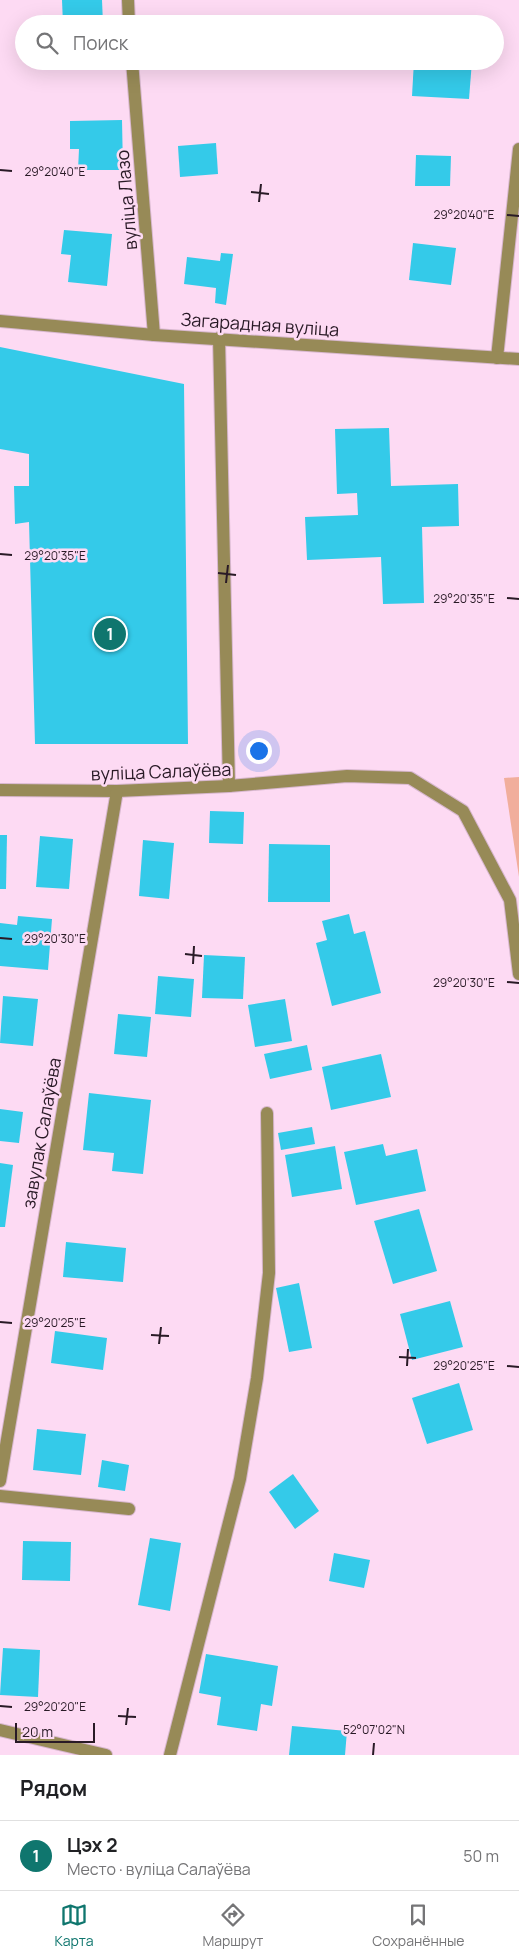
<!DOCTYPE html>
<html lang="ru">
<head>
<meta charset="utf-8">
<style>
  :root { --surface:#fff; --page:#f2f2f2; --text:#202124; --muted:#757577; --line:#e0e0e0; --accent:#0f766e }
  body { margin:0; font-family:Manrope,sans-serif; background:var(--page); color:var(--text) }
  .scale { position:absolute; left:15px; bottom:12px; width:80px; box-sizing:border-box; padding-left:5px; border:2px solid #291a26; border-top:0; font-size:14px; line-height:18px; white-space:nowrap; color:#291a26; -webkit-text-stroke:4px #fddaf3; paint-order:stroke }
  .you { position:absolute; left:258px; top:750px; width:18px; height:18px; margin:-12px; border:4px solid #fff; border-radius:50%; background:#1a73e8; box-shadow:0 0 0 8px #1a73e833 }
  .badge { display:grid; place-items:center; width:32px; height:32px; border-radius:50%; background:var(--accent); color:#fff; font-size:16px; font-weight:700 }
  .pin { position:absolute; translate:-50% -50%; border:2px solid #fff; box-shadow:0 1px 5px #0006 }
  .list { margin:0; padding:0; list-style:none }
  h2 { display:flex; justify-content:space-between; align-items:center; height:65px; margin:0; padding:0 20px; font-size:21px }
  h2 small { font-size:16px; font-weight:400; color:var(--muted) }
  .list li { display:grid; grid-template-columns:32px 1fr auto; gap:15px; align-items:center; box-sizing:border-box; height:70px; padding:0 20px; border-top:1px solid var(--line) }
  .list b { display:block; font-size:19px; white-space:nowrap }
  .list p { margin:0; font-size:16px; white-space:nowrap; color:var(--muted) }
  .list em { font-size:16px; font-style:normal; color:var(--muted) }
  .icon { flex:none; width:28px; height:28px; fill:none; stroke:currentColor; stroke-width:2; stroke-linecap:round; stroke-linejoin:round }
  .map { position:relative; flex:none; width:519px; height:1755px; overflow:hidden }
  .search { position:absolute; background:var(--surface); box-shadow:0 5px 20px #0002; left:15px; right:15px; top:15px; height:55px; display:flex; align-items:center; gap:12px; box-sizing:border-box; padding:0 18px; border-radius:28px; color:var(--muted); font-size:19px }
  .sheet { height:135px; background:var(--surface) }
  nav { display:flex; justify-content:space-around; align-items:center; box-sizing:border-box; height:70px; border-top:1px solid var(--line); background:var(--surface); font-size:14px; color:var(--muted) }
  nav a { display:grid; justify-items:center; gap:2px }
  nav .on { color:var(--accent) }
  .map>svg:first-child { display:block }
</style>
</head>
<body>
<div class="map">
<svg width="519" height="1755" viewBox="0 0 519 1755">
  <rect width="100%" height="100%" fill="#fddaf3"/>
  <!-- green -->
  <path fill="#f1ae9c" d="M519,777v100l-15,-99z"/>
  <!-- building -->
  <g fill="#34cae9">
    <path d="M62,0h40l1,24h-40z"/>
    <path d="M176,61h42v5l-42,-2z"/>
    <path d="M414,61h58l-3,38 -57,-3z"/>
    <path d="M122,120l1,50h-45l1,-21h-9v-28z"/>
    <path d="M216,143l2,31 -38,3 -2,-31z"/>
    <path d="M416,155l35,1 -1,30h-35z"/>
    <path d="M64,230l48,4 -5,52 -39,-4 3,-27 -10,-1z"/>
    <path d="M413,243l43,5 -5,37 -42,-5z"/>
    <path d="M221,253l12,1 -7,51 -11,-2 1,-15 -32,-4 3,-27 33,4z"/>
    <path d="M0,347l184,37 4,360h-153l-6,-222 -14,2 -1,-38h15v-32l-29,-5z"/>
    <path d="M389,428l2,58 67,-2 1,42 -37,1 2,76 -41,1 -2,-47 -74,3 -2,-43 53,-2 -1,-22 -20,1 -2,-65z"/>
    <path d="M210,811l34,1 -1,32 -34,-1z"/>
    <path d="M0,835h7l-1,54h-6z"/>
    <path d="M40,836l33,3 -4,50 -33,-2z"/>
    <path d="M143,840l31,3 -5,56 -30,-3z"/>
    <path d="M269,844l61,1v57h-62z"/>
    <path d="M349,914l5,20 11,-3 16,62 -49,13 -16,-63 11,-3 -5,-19z"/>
    <path d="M18,916l34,3 -4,51 -48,-4v-43l17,2z"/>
    <path d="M204,955l41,2 -2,42 -41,-1z"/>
    <path d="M158,976l36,3 -3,38 -36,-3z"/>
    <path d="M3,996l35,3 -5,47 -33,-3z"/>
    <path d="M285,999l7,42 -37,6 -7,-42z"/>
    <path d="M118,1014l33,3 -4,40 -33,-3z"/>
    <path d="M307,1045l5,25 -42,9 -6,-25z"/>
    <path d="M381,1054l10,43 -60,13 -9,-43z"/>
    <path d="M89,1093l62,7 -8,74 -31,-3 2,-18 -31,-3z"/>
    <path d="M0,1109l23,3 -4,31 -19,-2z"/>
    <path d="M312,1127l3,17 -34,6 -3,-17z"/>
    <path d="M383,1144l3,12 31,-7 9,42 -70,14 -12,-53z"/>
    <path d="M335,1146l7,43 -50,8 -7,-42z"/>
    <path d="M0,1163l13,2 -8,62h-5z"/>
    <path d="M419,1209l18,62 -44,13 -19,-63z"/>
    <path d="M66,1242l60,6 -3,34 -60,-5z"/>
    <path d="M299,1283l13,65 -23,4 -13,-64z"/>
    <path d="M450,1301l13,46 -51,13 -12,-46z"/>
    <path d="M55,1331l52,7 -4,32 -52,-7z"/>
    <path d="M459,1383l14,47 -46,14 -15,-46z"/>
    <path d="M37,1429l49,5 -5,41 -48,-5z"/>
    <path d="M102,1460l27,5 -4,26 -27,-4z"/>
    <path d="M293,1474l26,37 -24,18 -26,-37z"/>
    <path d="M150,1538l31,5 -11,68 -32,-6z"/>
    <path d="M23,1541l48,1 -1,39 -48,-1z"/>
    <path d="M334,1553l36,7 -6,28 -35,-7z"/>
    <path d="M3,1648l37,2 -2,47 -38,-2z"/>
    <path d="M206,1654l72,12 -6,40 -11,-2 -4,27 -40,-6 4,-28 -22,-4z"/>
    <path d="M292,1726l55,5 -2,24h-56z"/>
  </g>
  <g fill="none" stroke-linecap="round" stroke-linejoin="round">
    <defs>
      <g id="service">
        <path d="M219,338l10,448"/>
        <path d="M0,1496l129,13"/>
        <path d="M170,1755l70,-276 17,-101 12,-105 -2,-160"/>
      </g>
      <g id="minor">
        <path d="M128,0l1,24"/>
        <path d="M132,61l22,274"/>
        <path d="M497,358l22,-209"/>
        <path d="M0,790l117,1 112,-5 118,-10 63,2 53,33 47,89 9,74"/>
        <path d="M0,1481l117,-690"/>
        <path d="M0,1730l106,25"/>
      </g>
      <path id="tertiary" d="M0,321l154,14 365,24"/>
    </defs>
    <!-- service casing -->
    <use href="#service" stroke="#d7b7ce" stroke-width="14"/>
    <!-- minor casing -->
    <use href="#minor" stroke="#d7b7ce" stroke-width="14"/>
    <!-- tertiary casing -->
    <use href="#tertiary" stroke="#d7b7ce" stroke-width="14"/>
    <!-- service -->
    <use href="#service" stroke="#978a57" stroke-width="12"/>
    <!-- minor -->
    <use href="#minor" stroke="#978a57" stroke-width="12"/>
    <!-- tertiary -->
    <use href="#tertiary" stroke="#978a57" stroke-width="12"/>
  </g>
  <!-- ticks -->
  <path fill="none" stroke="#291a26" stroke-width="2" d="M0,170l12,1M251,192l18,2M259,202l2,-18M507,215l12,1M0,554l12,1M218,573l18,2M226,583l2,-18M507,598l12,1M0,938l12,1M185,954l17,2M193,964l1,-18M507,982l12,1M0,1322l12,1M151,1335l18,1M159,1344l2,-17M399,1357l17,1M407,1366l1,-17M507,1366l12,1M0,1706l12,1M118,1716l18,1M126,1725l2,-17M373,1755l1,-12"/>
  <g text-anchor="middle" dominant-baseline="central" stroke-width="5" stroke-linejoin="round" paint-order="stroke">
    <!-- street labels -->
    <g font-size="18" fill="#291a26" stroke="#fddaf3">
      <text transform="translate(126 200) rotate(-95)">вуліца Лазо</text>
      <text transform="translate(260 324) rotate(4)">Загарадная вуліца</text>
      <text transform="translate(161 771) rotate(-2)">вуліца Салаўёва</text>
      <text transform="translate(41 1133) rotate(-80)">завулак Салаўёва</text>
    </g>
  </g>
  <g font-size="12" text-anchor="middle" fill="#291a26" stroke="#fddaf3" stroke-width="5" stroke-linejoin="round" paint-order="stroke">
    <text x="55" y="176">29°20'40"E</text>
    <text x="464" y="219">29°20'40"E</text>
    <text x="55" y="560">29°20'35"E</text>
    <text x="464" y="603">29°20'35"E</text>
    <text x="55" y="943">29°20'30"E</text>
    <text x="464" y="987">29°20'30"E</text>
    <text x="55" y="1327">29°20'25"E</text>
    <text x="464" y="1370">29°20'25"E</text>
    <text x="55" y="1711">29°20'20"E</text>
    <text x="374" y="1734">52°07'02"N</text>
  </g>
</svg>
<div class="scale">20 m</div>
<div class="you"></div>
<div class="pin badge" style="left:110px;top:634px">1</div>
<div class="search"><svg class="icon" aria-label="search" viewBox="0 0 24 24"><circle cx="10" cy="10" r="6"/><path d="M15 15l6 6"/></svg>Поиск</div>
</div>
<section class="sheet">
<h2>Рядом<small></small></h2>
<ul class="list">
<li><span class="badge">1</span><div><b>Цэх 2</b><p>Место · вуліца Салаўёва</p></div><em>50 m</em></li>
</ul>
</section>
<nav>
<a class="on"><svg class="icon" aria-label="map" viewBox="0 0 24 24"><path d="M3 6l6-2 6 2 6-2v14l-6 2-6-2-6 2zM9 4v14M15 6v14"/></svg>Карта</a>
<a><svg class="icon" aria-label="directions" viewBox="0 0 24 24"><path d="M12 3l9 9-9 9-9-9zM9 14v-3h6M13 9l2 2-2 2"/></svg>Маршрут</a>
<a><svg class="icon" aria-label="saved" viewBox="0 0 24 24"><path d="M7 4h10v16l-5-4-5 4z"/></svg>Сохранённые</a>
</nav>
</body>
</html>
